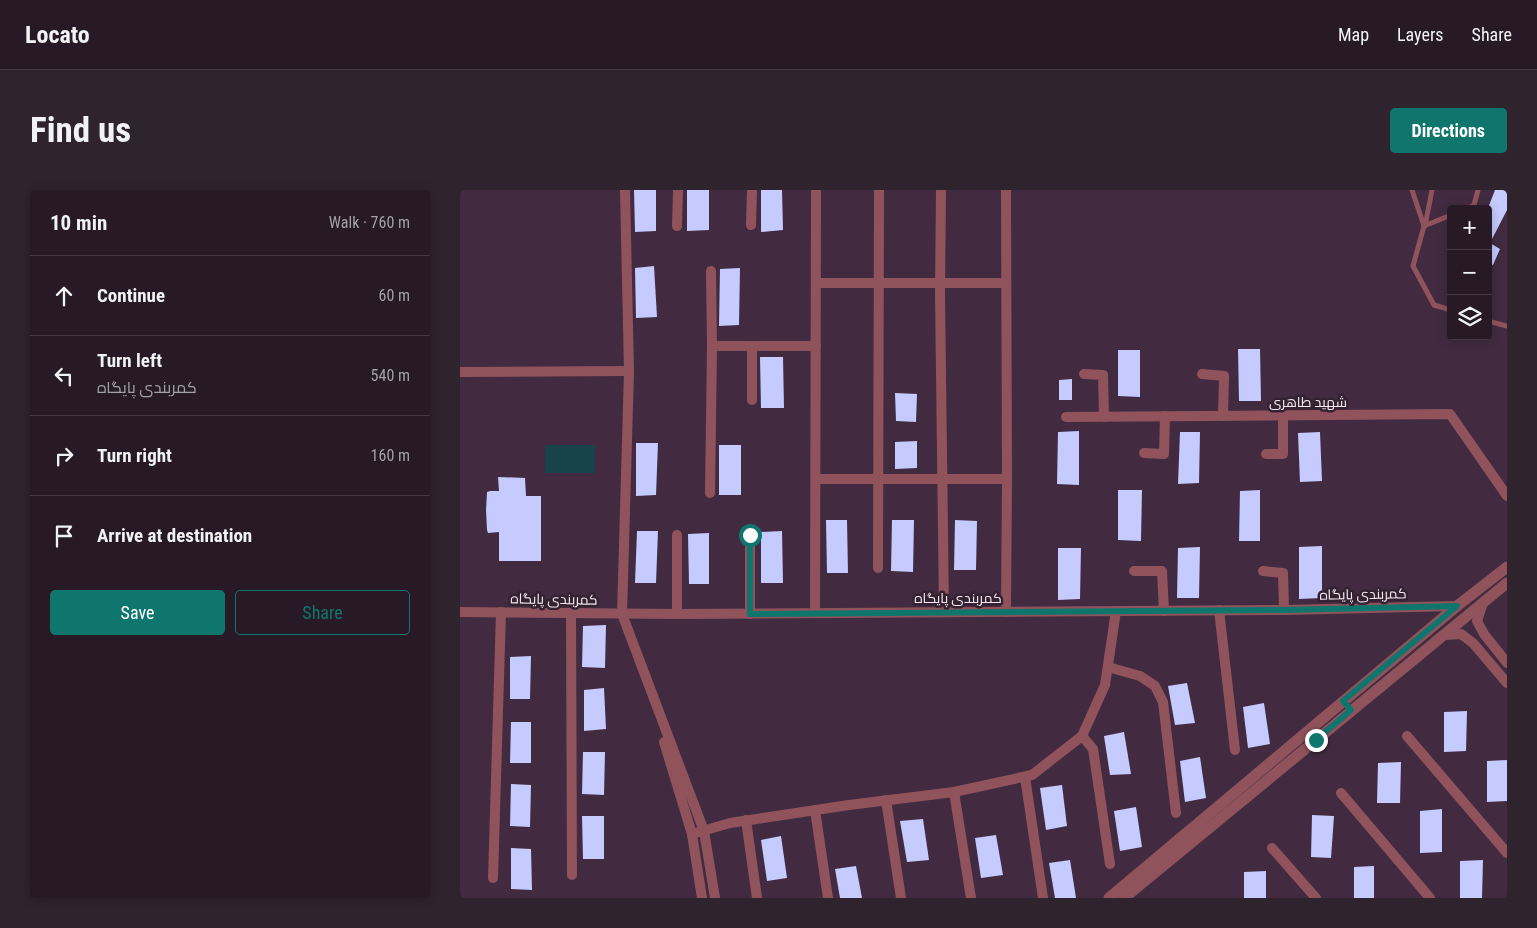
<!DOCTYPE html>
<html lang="en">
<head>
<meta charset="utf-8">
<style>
  :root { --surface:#271a26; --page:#2f232e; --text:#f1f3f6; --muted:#a4a1a7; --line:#433843; --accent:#0f766e }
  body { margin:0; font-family:"Roboto Condensed",Cairo,sans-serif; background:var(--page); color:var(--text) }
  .controls { position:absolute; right:15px; top:15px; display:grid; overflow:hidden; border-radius:5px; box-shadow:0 2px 12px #0003 }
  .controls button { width:45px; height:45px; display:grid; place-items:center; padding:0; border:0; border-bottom:1px solid var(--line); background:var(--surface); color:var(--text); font:25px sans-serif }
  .stop { position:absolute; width:15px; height:15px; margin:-11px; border:4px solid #0f766e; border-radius:50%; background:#fff }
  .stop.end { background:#0f766e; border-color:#fff; box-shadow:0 1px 5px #0008 }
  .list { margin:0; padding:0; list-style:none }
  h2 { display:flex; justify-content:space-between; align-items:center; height:65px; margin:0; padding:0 20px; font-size:21px }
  h2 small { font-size:16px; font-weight:400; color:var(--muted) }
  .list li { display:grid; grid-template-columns:32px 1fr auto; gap:15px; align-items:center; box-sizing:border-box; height:80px; padding:0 20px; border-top:1px solid var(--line) }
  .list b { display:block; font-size:19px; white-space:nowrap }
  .list p { margin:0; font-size:16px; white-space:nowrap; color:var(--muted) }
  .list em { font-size:16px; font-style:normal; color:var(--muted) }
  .actions { display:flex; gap:10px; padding:15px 20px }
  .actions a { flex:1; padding:11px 0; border:1px solid var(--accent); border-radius:5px; text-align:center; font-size:18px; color:var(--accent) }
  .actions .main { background:var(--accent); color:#fff }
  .icon { flex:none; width:28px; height:28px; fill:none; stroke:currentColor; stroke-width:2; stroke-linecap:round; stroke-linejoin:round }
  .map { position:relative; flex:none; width:1047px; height:708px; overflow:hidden; border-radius:5px }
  header { display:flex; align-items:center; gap:30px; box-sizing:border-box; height:70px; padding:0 25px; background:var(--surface); border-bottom:1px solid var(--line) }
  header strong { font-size:24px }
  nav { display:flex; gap:28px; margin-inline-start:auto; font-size:18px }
  .intro { display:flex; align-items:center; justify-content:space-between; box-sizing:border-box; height:120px; padding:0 30px }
  h1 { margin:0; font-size:35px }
  .button { padding:12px 22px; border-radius:5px; background:var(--accent); color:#fff; font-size:18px; font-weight:700 }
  main { display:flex; gap:30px; padding:0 30px }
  aside { flex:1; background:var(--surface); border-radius:5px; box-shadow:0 2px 12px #0003 }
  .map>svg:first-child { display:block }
</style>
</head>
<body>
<header>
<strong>Locato</strong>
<nav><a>Map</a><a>Layers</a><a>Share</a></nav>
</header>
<div class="intro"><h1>Find us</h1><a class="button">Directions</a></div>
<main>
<aside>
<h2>10 min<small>Walk · 760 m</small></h2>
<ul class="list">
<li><svg class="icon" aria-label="ahead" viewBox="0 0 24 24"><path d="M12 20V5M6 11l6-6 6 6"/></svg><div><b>Continue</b></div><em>60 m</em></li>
<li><svg class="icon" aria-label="left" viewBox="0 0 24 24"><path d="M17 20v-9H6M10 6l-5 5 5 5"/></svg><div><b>Turn left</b><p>کمربندی پایگاه</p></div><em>540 m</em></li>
<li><svg class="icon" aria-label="right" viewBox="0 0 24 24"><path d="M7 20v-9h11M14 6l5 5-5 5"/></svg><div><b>Turn right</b></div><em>160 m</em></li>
<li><svg class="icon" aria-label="arrive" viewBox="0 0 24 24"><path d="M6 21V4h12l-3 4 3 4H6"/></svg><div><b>Arrive at destination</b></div></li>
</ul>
<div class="actions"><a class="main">Save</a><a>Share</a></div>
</aside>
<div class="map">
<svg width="1047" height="708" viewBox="0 0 1047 708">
  <rect width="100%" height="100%" fill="#342232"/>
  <!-- built -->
  <path fill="#422b40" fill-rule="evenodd" d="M0,0h1047v708h-1047zM991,19h37v127h-37z"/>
  <!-- water -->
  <rect fill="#18434b" x="85" y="255" width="50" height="28"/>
  <!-- building -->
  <g fill="#c5caff">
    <path d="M174,0h22v41l-21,1z"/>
    <path d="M227,0h22v40l-22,1z"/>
    <path d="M301,0h21l1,40 -22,2z"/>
    <path d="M1035,0h12v20l-17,33 10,6 -7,16 -5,-2v-55z"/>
    <path d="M194,76l3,51 -21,1 -1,-50z"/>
    <path d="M280,78l-1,57 -20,1 1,-57z"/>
    <path d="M778,159h22l1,52h-22z"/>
    <path d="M658,160h22v47l-22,-1z"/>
    <path d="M300,167h23l1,51h-23z"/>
    <path d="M612,189v21h-13v-20z"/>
    <path d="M435,203l22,1 -1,28 -20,-1z"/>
    <path d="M619,241v54l-22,-1 1,-52z"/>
    <path d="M720,242h20l-1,51 -21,1z"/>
    <path d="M860,242l2,49 -22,1 -2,-49z"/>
    <path d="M457,251v27l-22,1v-27z"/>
    <path d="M176,253h22l-2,52 -20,1z"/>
    <rect x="259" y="255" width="22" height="50"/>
    <path d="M38,287l27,1 1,18h15v65h-42v-29l-11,1 -1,-3 -1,-20 1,-18 3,-1h9z"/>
    <path d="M658,300h24l-1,51 -23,-1z"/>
    <path d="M800,300v51h-21l1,-50z"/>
    <path d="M366,330h21l1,53h-21z"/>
    <path d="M432,330h22l-1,52 -22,-1z"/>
    <path d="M495,330l22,1 -1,49h-22z"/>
    <path d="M177,341h21l-2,52h-21z"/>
    <path d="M322,341l1,52h-22v-51z"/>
    <path d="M249,343v51h-20l-1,-50z"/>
    <path d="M862,356v52l-23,1v-52z"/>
    <path d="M740,357l-1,51h-22l1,-50z"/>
    <path d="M598,358h23l-1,51 -22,1z"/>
    <path d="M146,435l-1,43 -23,-1 1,-41z"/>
    <path d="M71,466l-1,43h-20v-42z"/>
    <path d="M727,493l8,40 -20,2 -7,-39z"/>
    <path d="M144,498l2,41 -22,2v-41z"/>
    <path d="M804,513l6,41 -22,4 -5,-41z"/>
    <path d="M1007,521l-1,40 -22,1v-40z"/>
    <path d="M51,532h20v41h-21z"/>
    <path d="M664,542l7,42 -21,1 -6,-39z"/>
    <path d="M123,562h22l-1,43 -22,-1z"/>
    <path d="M740,567l6,41 -21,4 -5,-41z"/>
    <path d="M1047,570v41l-20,1v-41z"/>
    <path d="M941,572l-1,41h-23l1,-40z"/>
    <path d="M51,594l20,1 -1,42 -20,-1z"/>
    <path d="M602,595l5,41 -21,4 -6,-42z"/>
    <path d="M676,617l6,40 -22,4 -6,-40z"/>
    <path d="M982,619v43l-22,1v-42z"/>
    <path d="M852,625l22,1 -3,42 -20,-1z"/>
    <path d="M122,626h22v43h-21z"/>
    <path d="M463,629l6,41 -22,2 -7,-41z"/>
    <path d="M536,645l7,40 -22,3 -6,-40z"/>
    <path d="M321,646l6,42 -20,3 -6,-41z"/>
    <path d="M51,658l20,1 1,41 -21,-1z"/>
    <path d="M610,670l6,38h-21l-6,-35z"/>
    <path d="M1023,670l-1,38h-22v-37z"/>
    <path d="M396,676l6,32h-22l-5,-29z"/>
    <path d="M914,676v32h-20v-31z"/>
    <path d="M806,681v27h-22v-26z"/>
  </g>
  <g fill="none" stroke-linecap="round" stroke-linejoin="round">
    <!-- service -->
    <g stroke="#90535c" stroke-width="5">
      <path d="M952,0l12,36 -11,40 21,39 17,5"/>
      <path d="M1006,19l8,-4 4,-15"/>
      <path d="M964,36l27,-11"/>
      <path d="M965,36l7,-36"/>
      <path d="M1028,131l19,5"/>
    </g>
    <!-- minor -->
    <g stroke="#90535c" stroke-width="10">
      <path d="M165,0l4,181 -7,243 82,217 11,67"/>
      <path d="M481,0l-1,103 4,319"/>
      <path d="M546,0l1,289 -1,133"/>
      <path d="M291,35l1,-35"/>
      <path d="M217,36l1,-36"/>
      <path d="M356,93h190"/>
      <path d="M252,156h104"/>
      <path d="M292,156v54"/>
      <path d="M0,182l169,-1"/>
      <path d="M624,184l19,1 1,42"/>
      <path d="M742,184l22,2 -1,40"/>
      <path d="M606,227l384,-3 57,82"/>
      <path d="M684,263l20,1 1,-38"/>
      <path d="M806,264h17v-38"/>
      <path d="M356,289h191"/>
      <path d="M250,303l2,-147 -1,-75"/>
      <path d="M290,345v79"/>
      <path d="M418,378l1,-378"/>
      <path d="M674,381h28l2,40"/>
      <path d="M803,381l20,2 1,37"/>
      <path d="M1023,413l-6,18 7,13 23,29"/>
      <path d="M759,420l16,140"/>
      <path d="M0,422l217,2 607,-4 173,-4"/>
      <path d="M111,423l1,262"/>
      <path d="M355,423l1,-423"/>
      <path d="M217,424v-79"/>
      <path d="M984,445l17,-1 12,9 34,40"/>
      <path d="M648,477l32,9 15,10 8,16 13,111"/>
      <path d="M622,546l11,13 17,115"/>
      <path d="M947,546l100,117"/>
      <path d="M204,552l28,92 10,64"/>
      <path d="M565,587l18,121"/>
      <path d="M494,602l17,106"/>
      <path d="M881,603l89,105"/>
      <path d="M426,610l15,98"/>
      <path d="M355,620l13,88"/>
      <path d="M286,630l11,78"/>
      <path d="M232,644l38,-11 119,-18 105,-13 78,-17 50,-39 23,-51 11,-74"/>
      <path d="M812,658l44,50"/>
      <path d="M33,688l8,-266"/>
    </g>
    <!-- tertiary -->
    <g stroke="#90535c" stroke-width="11">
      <path d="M649,708l348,-292 50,-39"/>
      <path d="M664,708l383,-315"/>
    </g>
  </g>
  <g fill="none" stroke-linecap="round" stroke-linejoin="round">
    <!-- route -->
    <path stroke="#0f766e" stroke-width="6" d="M290,345v79l534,-4 173,-4 -114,95 8,9 -35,30"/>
  </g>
  <g text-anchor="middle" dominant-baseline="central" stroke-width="5" stroke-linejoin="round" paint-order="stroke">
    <!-- street labels -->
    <g font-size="14" fill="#f6eaf5" stroke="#342232">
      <text x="848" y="212">شهید طاهری</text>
      <text transform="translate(903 404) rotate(-1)">کمربندی پایگاه</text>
      <text x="498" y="408">کمربندی پایگاه</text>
      <text transform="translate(94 409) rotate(1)">کمربندی پایگاه</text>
    </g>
  </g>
</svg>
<div class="controls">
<button>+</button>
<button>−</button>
<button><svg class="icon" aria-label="layers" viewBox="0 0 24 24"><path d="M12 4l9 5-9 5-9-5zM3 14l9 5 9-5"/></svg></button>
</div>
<div class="stop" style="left:290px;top:345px"></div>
<div class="stop end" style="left:856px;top:550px"></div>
</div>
</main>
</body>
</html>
